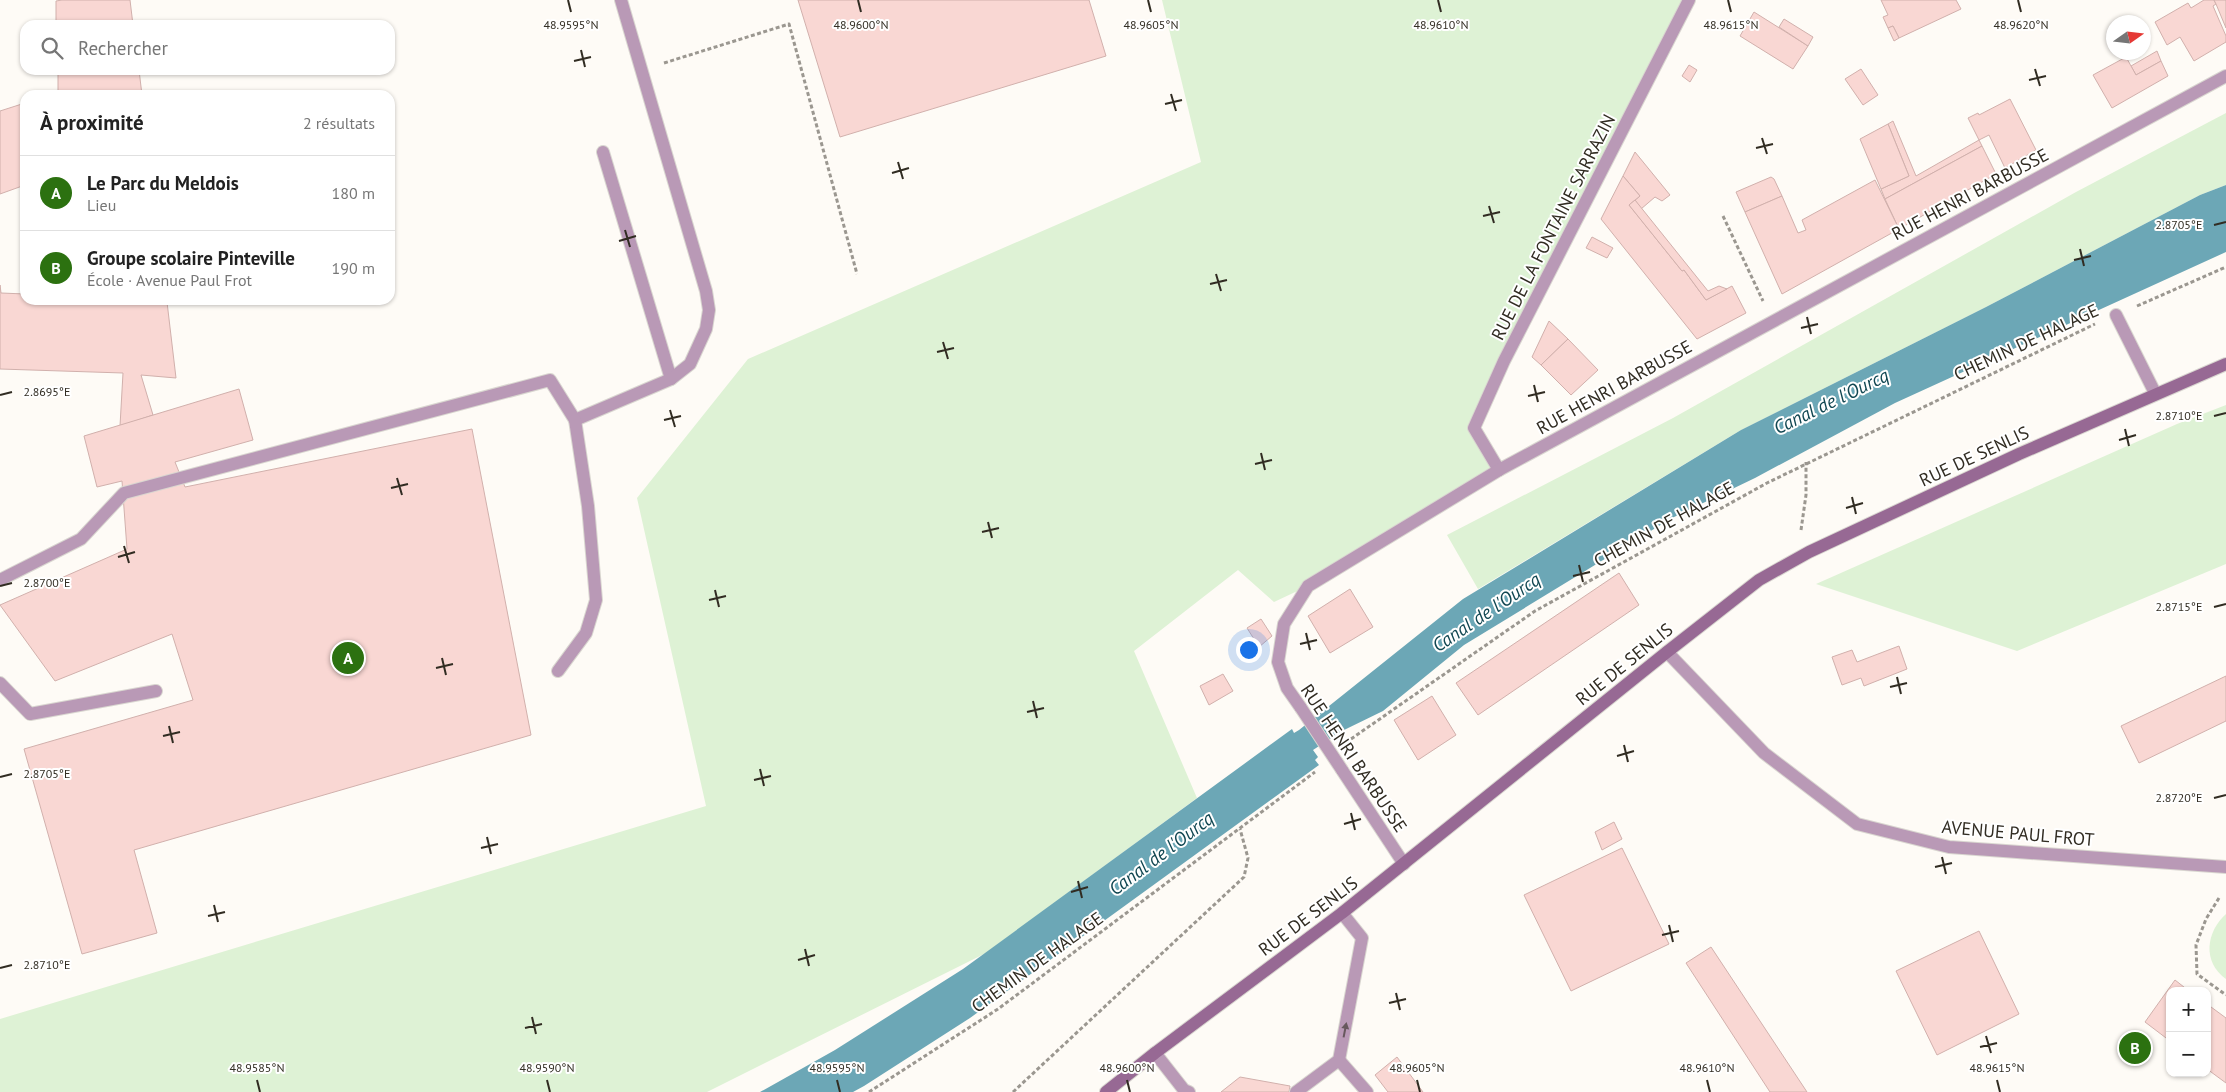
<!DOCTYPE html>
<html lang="fr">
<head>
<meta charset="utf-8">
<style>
  :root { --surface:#fff; --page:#f2f2f2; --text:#222; --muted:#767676; --line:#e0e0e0; --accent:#2c7110 }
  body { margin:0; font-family:"PT Sans",sans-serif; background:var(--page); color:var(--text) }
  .controls { position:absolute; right:15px; bottom:15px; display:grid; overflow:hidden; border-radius:10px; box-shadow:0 1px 4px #0004 }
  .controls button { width:45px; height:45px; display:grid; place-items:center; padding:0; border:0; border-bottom:1px solid var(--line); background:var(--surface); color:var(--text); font:25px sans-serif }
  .compass { position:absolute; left:2106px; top:15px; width:45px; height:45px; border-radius:50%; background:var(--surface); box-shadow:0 1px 4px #0004; rotate:76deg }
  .you { position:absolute; left:1248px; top:649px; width:18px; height:18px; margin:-12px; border:4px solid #fff; border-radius:50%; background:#1a73e8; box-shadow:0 0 0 8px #1a73e833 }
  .badge { display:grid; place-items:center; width:32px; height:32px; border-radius:50%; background:var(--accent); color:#fff; font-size:16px; font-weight:700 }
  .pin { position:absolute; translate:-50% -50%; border:2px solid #fff; box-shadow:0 1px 5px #0006 }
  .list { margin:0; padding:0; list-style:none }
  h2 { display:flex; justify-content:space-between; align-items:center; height:65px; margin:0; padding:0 20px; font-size:21px }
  h2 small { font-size:16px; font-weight:400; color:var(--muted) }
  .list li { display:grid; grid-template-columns:32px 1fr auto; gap:15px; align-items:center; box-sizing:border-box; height:75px; padding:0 20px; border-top:1px solid var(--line) }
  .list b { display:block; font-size:19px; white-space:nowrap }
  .list p { margin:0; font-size:16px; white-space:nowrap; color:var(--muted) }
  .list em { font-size:16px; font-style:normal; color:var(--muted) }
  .icon { flex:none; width:28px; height:28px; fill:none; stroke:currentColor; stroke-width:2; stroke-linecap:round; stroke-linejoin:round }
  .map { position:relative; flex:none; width:2226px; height:1092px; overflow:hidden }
  .search { position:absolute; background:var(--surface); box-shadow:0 1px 4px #0004; left:20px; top:20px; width:375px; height:55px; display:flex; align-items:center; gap:12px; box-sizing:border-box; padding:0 18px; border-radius:15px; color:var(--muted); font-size:19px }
  .panel { position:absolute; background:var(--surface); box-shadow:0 1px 4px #0004; left:20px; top:90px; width:375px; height:215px; border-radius:15px }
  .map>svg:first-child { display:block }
</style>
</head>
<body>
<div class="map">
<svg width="2226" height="1092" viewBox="0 0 2226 1092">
  <rect width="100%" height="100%" fill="#fefbf6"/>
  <!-- green -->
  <g fill="#def2d5">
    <path d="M1162,0h527l-215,428 25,42 -191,116 -34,16 -36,-32 -104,81 63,147 -211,155 -279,139h-707v-73l706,-213 -69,-308 111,-139 453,-197z"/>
    <path d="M2226,113v72l-26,10 -214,112 -245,123 -263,159 -31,-54 226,-117 403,-226z"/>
    <path d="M2226,405v159l-209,87 -201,-67 361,-160z"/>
    <path d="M2226,914v65c-24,-17 -20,-47 0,-65z"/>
  </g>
  <!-- water -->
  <path fill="#6ca7b6" d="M2226,185v67l-331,151 -140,75 -83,40 -208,127 -81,66 -41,20 -29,19 5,7 -3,3 4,5 -349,253 -106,68 -11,6h-93l75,-42 128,-81 329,-240 2,4 5,-3 164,-131 278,-169 245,-123 214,-112z"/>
  <!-- building -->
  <g fill="#f9d7d3" stroke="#d1b0ac">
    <path d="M62,0h68l3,25h-77v-24z"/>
    <path d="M798,0h291l17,56 -266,81z"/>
    <path d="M1881,0h75l5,9 -62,29 -6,-12 -5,2 -5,-11 5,-2z"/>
    <path d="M2204,0h10l2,4 -3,2 13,30v6l-32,19 -14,-24 -13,8 -12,-23 33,-19 3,5z"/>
    <path d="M2214,0h12v28l-10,-24z"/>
    <path d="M1754,12l54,34 -15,23 -53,-33z"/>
    <path d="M1784,19l29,18 -5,9 -29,-19z"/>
    <path d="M1893,26l6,12 -5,3 -6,-13z"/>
    <path d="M2157,51l4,10 -25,14 -5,-9z"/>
    <path d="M2126,57l10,18 25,-14 7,15 -56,32 -19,-33z"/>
    <path d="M1689,65l8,5 -7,12 -8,-6z"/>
    <path d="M1861,69l17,26 -15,10 -18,-26z"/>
    <path d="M58,70h81l3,25h-90l6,-2z"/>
    <path d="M2010,99l26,51 -31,18 -16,-33 -10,5 -11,-22 10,-5 1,2z"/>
    <path d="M25,103v82l-25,9v-83z"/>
    <path d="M1893,121l23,55 63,-36 3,6 -97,53 -4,-10 28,-13 -21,-52z"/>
    <path d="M1888,124l21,52 -28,13 -21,-50z"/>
    <path d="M1982,146l14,28 -97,55 -14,-30z"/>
    <path d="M1635,152l35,43 -8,6 -7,-4 -14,12 -6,-9 5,-4 -17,-20z"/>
    <path d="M1623,176l17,20 -11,9 53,66 2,-1 22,30 26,-14 14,27 -49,26 -96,-120z"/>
    <path d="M1771,177l3,2 8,17 -37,16 -9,-20z"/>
    <path d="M1875,180l24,49 -117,65 -37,-82 37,-16 16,37 8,-3 -4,-10z"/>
    <path d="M1635,200l73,91 11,-5 8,3 -21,11 -22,-30 -2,1 -53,-66z"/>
    <path d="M1592,237l21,11 -6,10 -21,-10z"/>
    <path d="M0,285l1,8 24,1v6l142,2 9,76 -35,-3 12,40 -33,11 3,-53 -123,-4z"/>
    <path d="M1549,321l19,18 -27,26 -9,-8z"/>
    <path d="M1568,339l30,31 -27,25 -30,-30z"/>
    <path d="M239,389l14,51 -78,22 10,25 287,-58 59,306 -397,115 23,83 -75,21 -58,-205 169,-49 -21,-66 -117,47 -55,-76 127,-56 -5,-68 -25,6 -13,-51z"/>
    <path d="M1619,573l20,32 -161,110 -22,-32z"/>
    <path d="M1350,589l23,38 -43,26 -22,-37z"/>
    <path d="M1261,619l11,17 -13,11 -12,-19z"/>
    <path d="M1899,646l8,23 -43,17 -3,-8 -19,7 -10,-28 20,-7 5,12z"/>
    <path d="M1223,674l10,17 -24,14 -9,-19z"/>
    <path d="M2226,676v45l-87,42 -18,-37z"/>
    <path d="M1432,696l24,39 -38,25 -24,-40z"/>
    <path d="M1614,822l8,17 -20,11 -7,-18z"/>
    <path d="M1622,848l47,96 -98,47 -47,-96z"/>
    <path d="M1979,931l40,83 -82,41 -41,-84z"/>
    <path d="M1711,947l96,145h-37l-84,-129z"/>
    <path d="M2175,980l14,11h-19v50l-25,-19z"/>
    <path d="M2207,1004l19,14v65l-19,-14z"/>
    <path d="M1397,1057l26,35h-35l-13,-17z"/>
    <path d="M1240,1077l50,9 -1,6h-68z"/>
  </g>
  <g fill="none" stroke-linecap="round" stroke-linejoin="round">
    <defs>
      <g id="service">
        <path d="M603,152l68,227"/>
        <path d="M2116,315l39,78"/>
        <path d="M0,580l81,-41 43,-46 426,-113 25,40 96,-41 19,-15 16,-35 3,-19 -3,-19 -85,-291"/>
        <path d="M558,671l28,-38 10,-33 -8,-94 -13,-86"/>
        <path d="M0,683l30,31 126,-23"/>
        <path d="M1155,1053l29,37 5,2"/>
        <path d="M1339,1060l28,32"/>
        <path d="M1296,1092l43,-32 23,-122 -20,-25"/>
      </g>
      <g id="minor">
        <path d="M1499,470l-25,-42 30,-67 185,-361"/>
        <path d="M1667,652l97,101 93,71 92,23 277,20"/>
        <path d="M1301,708l-14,-20 -9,-26 6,-38 24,-38 191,-116 727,-394"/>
        <path d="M1342,770l62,94"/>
      </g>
      <path id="secondary" d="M1106,1092l49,-39 187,-140 325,-261 92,-72 50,-28 210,-98 207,-90"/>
    </defs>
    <!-- service casing -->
    <use href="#service" stroke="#d9d6d0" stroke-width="14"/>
    <!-- minor casing -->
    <use href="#minor" stroke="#d9d6d0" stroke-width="14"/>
    <!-- secondary casing -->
    <use href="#secondary" stroke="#d9d6d0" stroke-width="14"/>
    <!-- path -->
    <g stroke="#9b9790" stroke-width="3" stroke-dasharray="4 2.5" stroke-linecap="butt">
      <path d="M664,63l125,-39 68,250"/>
      <path d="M1723,216l40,85"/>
      <path d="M2137,306l89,-39"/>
      <path d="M1801,530l5,-35v-33"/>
      <path d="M1351,739l184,-128 232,-128 328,-159"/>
      <path d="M2219,898l-13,21 -10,26 1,29 29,21"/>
      <path d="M869,1092l129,-83 317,-237"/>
      <path d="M1013,1092l231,-215 4,-19 -8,-29"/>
    </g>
    <!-- service -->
    <use href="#service" stroke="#b999b6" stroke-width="12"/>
    <!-- minor -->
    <use href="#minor" stroke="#b999b6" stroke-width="12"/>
    <!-- secondary -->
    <use href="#secondary" stroke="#976994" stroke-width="12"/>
    <defs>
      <path id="minor-bridge" d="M1301,708l41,62"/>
    </defs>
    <!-- minor-bridge casing -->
    <use href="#minor-bridge" stroke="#d9d6d0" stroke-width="14" stroke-linecap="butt"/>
    <!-- minor-bridge -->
    <use href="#minor-bridge" stroke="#b999b6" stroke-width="12"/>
  </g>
  <!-- one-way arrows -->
  <defs><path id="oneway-solid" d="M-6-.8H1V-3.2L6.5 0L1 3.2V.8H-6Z" transform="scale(1.25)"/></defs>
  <use fill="#67585d" href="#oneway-solid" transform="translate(1345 1030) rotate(-79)"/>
  <!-- ticks -->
  <path fill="none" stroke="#312c22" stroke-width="2" d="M568,0l3,12M858,0l3,12M1148,0l3,12M1438,0l3,12M1728,0l3,12M2018,0l3,12M581,50l4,17M574,61l17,-4M2035,69l5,17M2029,80l17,-4M1171,94l5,17M1165,104l17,-4M1762,138l5,16M1756,148l17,-4M898,162l5,17M892,173l17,-5M1489,206l5,17M1483,216l17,-4M2214,225l12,-3M625,230l5,17M619,241l17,-5M2080,249l4,17M2074,260l17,-4M1216,274l5,17M1210,284l17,-4M1807,317l4,17M1801,328l17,-4M943,342l5,17M937,352l17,-4M1534,385l4,17M0,395l12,-3M1528,396l17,-4M670,410l5,17M2214,416l12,-3M664,420l17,-4M2125,429l4,17M2119,440l17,-5M1261,453l4,17M1255,464l17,-4M397,478l5,17M391,488l17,-4M1852,497l4,17M1846,508l17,-5M988,522l4,16M982,532l17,-4M124,546l5,17M118,557l17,-5M1579,565l4,17M1573,576l17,-4M0,586l12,-3M715,590l4,17M709,600l17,-4M2214,607l12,-3M1306,633l4,17M1300,644l17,-4M442,658l4,17M436,668l17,-4M1897,677l4,17M1890,687l17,-4M1033,701l4,17M1027,712l17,-4M169,726l4,17M163,736l17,-4M1624,745l4,17M1617,756l17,-5M760,769l4,17M0,777l12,-3M754,780l17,-4M2214,798l12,-3M1351,813l4,17M1344,824l17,-5M487,837l4,17M481,848l17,-4M1942,857l4,17M1935,867l17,-4M1078,881l4,17M1071,892l17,-5M214,905l4,17M208,916l17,-4M1669,925l4,17M1662,935l17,-4M805,949l4,17M798,960l17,-5M0,968l12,-3M1396,993l4,17M1389,1003l17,-4M532,1017l4,17M525,1028l17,-4M1986,1036l5,17M1980,1047l17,-4M257,1080l3,12M547,1080l3,12M837,1080l3,12M1127,1080l3,12M1417,1080l3,12M1707,1080l3,12M1997,1080l3,12"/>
  <g text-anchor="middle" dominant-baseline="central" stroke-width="4" stroke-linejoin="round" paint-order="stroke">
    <!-- street labels -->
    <g font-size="18" fill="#312c22" stroke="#fff">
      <text transform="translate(1970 194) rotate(-28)">RUE HENRI BARBUSSE</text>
      <text transform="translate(1553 227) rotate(-63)">RUE DE LA FONTAINE SARRAZIN</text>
      <text transform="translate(2026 342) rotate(-25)">CHEMIN DE HALAGE</text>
      <text transform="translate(1614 387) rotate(-29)">RUE HENRI BARBUSSE</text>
      <text transform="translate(1974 456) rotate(-25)">RUE DE SENLIS</text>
      <text transform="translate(1664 524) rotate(-29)">CHEMIN DE HALAGE</text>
      <text transform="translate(1624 664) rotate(-39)">RUE DE SENLIS</text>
      <text transform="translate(1354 758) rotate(56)">RUE HENRI BARBUSSE</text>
      <text transform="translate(2018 833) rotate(5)">AVENUE PAUL FROT</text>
      <text transform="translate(1308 916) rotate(-37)">RUE DE SENLIS</text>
      <text transform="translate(1037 962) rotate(-36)">CHEMIN DE HALAGE</text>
    </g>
    <!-- water labels -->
    <g font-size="19" font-style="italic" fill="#114752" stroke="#fff">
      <text transform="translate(1831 401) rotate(-26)">Canal de l'Ourcq</text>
      <text transform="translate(1486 612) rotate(-34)">Canal de l'Ourcq</text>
      <text transform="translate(1161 853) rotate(-37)">Canal de l'Ourcq</text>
    </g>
  </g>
  <g font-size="12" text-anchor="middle" fill="#312c22" stroke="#fff" stroke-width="4" stroke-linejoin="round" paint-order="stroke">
    <text x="1151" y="29">48.9605°N</text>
    <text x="1441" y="29">48.9610°N</text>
    <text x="571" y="29">48.9595°N</text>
    <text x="861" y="29">48.9600°N</text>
    <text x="1731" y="29">48.9615°N</text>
    <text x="2021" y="29">48.9620°N</text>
    <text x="2179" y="229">2.8705°E</text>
    <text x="47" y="396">2.8695°E</text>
    <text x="2179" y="420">2.8710°E</text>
    <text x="47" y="587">2.8700°E</text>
    <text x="2179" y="611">2.8715°E</text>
    <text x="47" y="778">2.8705°E</text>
    <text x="2179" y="802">2.8720°E</text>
    <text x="47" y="969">2.8710°E</text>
    <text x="257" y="1072">48.9585°N</text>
    <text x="547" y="1072">48.9590°N</text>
    <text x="837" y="1072">48.9595°N</text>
    <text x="1127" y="1072">48.9600°N</text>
    <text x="1417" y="1072">48.9605°N</text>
    <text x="1707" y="1072">48.9610°N</text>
    <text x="1997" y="1072">48.9615°N</text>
  </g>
</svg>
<div class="controls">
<button>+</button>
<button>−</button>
</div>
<svg class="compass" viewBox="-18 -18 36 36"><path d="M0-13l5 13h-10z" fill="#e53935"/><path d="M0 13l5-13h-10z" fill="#767676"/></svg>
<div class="you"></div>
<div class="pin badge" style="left:348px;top:658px">A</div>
<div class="pin badge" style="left:2135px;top:1048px">B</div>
<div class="search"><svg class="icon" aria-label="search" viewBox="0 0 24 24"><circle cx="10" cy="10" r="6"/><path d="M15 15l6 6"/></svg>Rechercher</div>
<section class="panel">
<h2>À proximité<small>2 résultats</small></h2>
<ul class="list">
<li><span class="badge">A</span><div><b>Le Parc du Meldois</b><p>Lieu</p></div><em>180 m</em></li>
<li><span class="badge">B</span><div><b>Groupe scolaire Pinteville</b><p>École · Avenue Paul Frot</p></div><em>190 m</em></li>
</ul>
</section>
</div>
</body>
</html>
